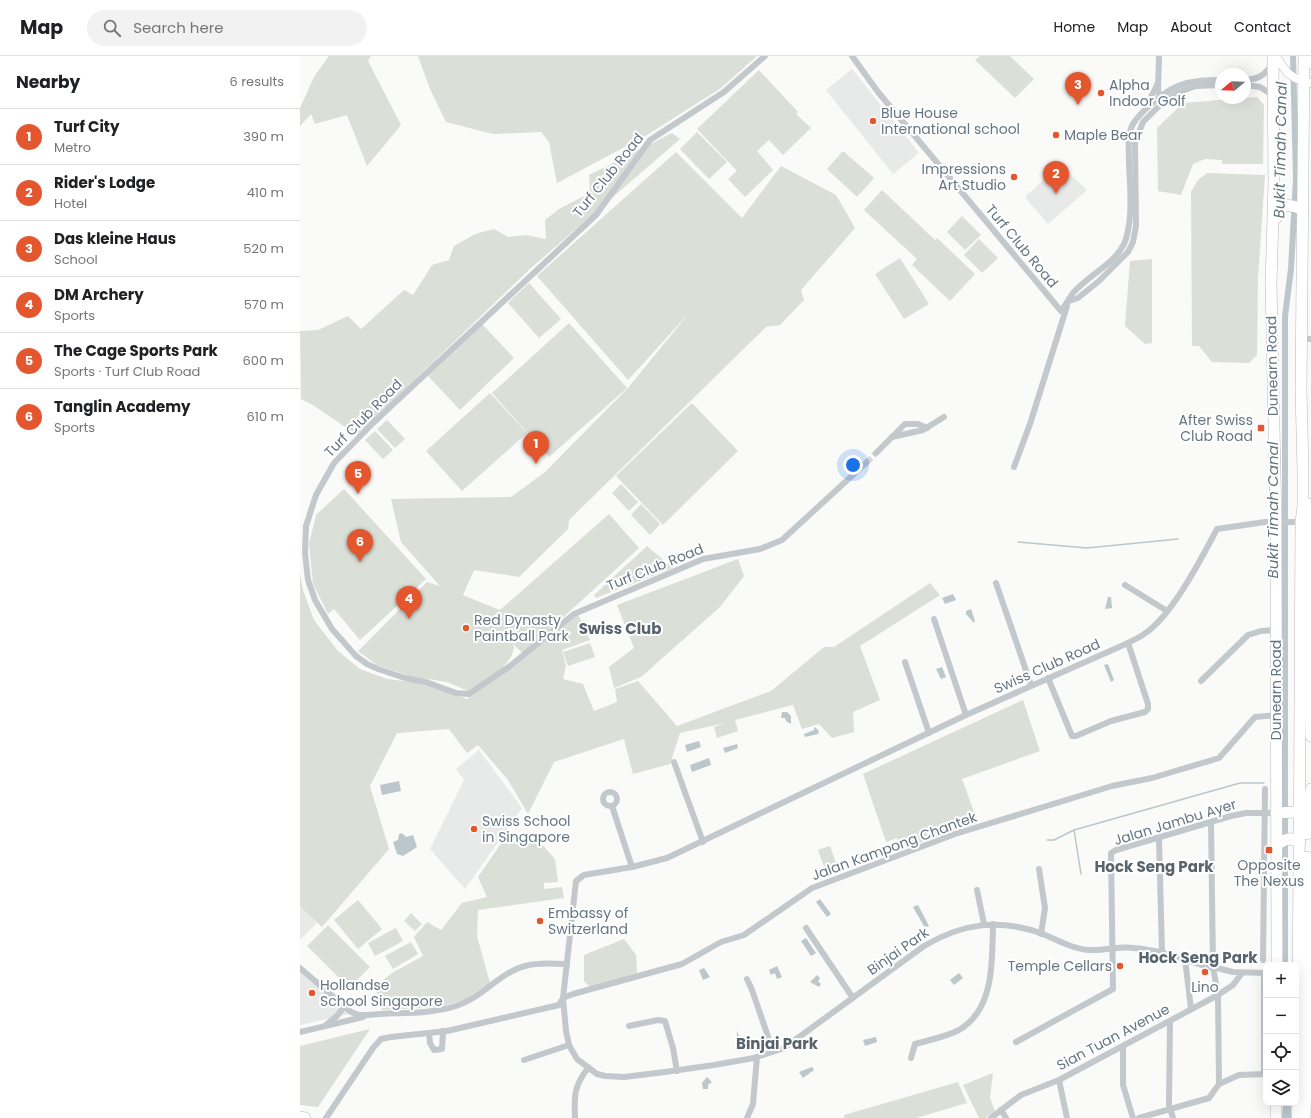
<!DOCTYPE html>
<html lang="en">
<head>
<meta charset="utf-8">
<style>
  :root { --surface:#fff; --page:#f2f2f2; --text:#202124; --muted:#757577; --line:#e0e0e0; --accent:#e4572e }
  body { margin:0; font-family:Poppins,sans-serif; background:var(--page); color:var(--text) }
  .controls { position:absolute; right:12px; bottom:12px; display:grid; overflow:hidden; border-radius:8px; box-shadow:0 4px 16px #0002 }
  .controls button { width:36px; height:36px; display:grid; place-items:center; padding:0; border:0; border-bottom:1px solid var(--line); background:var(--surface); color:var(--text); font:20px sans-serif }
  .compass { position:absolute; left:915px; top:12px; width:36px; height:36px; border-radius:50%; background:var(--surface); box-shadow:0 4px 16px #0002; rotate:251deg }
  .you { position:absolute; left:553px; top:409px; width:14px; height:14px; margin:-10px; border:3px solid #fff; border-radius:50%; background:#1a73e8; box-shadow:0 0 0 6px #1a73e833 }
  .badge { display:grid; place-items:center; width:26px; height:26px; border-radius:50%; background:var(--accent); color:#fff; font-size:13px; font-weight:700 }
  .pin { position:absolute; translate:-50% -33px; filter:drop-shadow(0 1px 2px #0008) }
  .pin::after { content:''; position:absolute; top:21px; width:14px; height:12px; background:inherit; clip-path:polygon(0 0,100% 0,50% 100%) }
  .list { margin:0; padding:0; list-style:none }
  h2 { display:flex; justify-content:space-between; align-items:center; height:52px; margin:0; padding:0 16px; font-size:17px }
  h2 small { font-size:13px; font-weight:400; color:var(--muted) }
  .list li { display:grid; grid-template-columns:26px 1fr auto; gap:12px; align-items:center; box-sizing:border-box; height:56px; padding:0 16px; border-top:1px solid var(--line) }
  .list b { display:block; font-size:15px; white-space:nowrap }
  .list p { margin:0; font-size:13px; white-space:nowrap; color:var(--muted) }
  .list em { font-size:13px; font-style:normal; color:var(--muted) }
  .icon { flex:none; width:22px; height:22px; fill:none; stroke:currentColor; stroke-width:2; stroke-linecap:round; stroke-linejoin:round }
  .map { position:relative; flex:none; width:1011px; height:1062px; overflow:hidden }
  header { display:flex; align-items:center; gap:24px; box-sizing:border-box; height:56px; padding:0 20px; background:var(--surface); border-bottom:1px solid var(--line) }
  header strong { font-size:19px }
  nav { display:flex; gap:22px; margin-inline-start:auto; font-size:14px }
  .search { width:280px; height:36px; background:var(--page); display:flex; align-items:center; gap:10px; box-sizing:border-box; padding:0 14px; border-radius:22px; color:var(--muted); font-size:15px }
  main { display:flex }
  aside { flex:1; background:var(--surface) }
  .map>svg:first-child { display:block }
</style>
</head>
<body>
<header>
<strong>Map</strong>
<div class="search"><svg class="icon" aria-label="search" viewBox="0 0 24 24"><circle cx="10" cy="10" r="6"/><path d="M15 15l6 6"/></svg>Search here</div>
<nav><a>Home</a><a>Map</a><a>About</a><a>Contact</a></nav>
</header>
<main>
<aside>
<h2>Nearby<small>6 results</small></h2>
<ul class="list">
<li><span class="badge">1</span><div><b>Turf City</b><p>Metro</p></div><em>390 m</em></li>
<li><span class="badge">2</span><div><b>Rider's Lodge</b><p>Hotel</p></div><em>410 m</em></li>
<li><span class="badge">3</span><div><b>Das kleine Haus</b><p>School</p></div><em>520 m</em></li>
<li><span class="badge">4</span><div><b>DM Archery</b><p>Sports</p></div><em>570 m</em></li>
<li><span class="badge">5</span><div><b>The Cage Sports Park</b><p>Sports · Turf Club Road</p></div><em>600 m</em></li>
<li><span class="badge">6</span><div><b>Tanglin Academy</b><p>Sports</p></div><em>610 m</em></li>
</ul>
</aside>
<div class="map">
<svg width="1011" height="1062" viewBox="0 0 1011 1062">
  <rect width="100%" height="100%" fill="#fafaf8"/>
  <!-- built -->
  <g fill="#e8e9e9">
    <path d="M552,13l67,84 -26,21 -67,-84z"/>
    <path d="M760,109l27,25 -39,34 -23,-27z"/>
    <path d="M179,694l43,58 -57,81 -35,-40 34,-69 -8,-11z"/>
    <path d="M0,851l17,16 -17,17z"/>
    <path d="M0,915l49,43 -49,11z"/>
  </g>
  <!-- green -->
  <g fill="#dadfd7">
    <path d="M29,0h42l-3,5 33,64 -34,41 -20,-51 -32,9 -4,-10 -11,12v-18l14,-31z"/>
    <path d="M118,0h339l-36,32 -74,47 -90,48 -8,-41 -8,-10 -48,2 -47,-12 -16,-33z"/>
    <path d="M680,0h30l24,23 -19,19 -40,-38z"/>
    <path d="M459,14l39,42 -2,2 15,14 -28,27 -14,-15 -12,11 16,19 -28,27 -17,-18 9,-8 -40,-42z"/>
    <path d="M957,41l7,8 -1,59h-41v-4l-17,-1 -12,5 -12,31 -23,-4 -1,-63 26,-25z"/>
    <path d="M397,76l30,30 -18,17 -29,-30z"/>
    <path d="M372,77l8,6 -149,129 -174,167 -44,-30 -12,-6 -1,-68 18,-1 30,-14 13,13 43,-39 9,5 19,-30 17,-5 5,-14 21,-12 19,-5 14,8 18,-2 20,4 -1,-19 14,-11 31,-16 -1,-18z"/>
    <path d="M543,95l31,27 -17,19 -30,-28z"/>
    <path d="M376,96l66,66 39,-52 55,29 19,33 -54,62 3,10 -24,25 -14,2 -197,193 -1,9 -49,48 -45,-7 -11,25 -8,-3 45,18 109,-96 30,34 -116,106 -8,-8 -5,-10c2,4 4,8 4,12 -4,21 -30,32 -46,43l-21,-9 -38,-6 -32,-11 -19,-14 69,-69 13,4 -39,-44 -10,-43 120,-2 34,-25 83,-84 62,-76 -62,68 -91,-104z"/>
    <path d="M907,117l58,2 -7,103 -1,77 -8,8 -37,-1 -13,-16h-7l-1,-154 7,-12z"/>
    <path d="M582,134l53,50 2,-2 38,36 -25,27 -38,-36 5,-6 -53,-49z"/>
    <path d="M662,160l19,19 -16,15 -18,-18z"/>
    <path d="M679,183l19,19 -16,15 -18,-18z"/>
    <path d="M600,202l29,46 -25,15 -29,-45z"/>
    <path d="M852,203v84l-7,1 -20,-18 5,-65z"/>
    <path d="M229,227l32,36 -22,19 -31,-35z"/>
    <path d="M269,267l58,65 -78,69 -57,-64z"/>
    <path d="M182,268l32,34 -54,52 -32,-34z"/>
    <path d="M190,337l37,40 -65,58 -36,-40z"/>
    <path d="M392,347l46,48 -75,74 -47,-49z"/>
    <path d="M87,364l18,19 -10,9 -18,-19z"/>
    <path d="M75,375l18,19 -10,9 -18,-19z"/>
    <path d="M321,428l17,18 -9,9 -17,-18z"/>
    <path d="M44,433l82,90 -66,61 -26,-31 -6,5 -15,-30 -4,-40 7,-29z"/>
    <path d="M341,448l19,20 -10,11 -19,-20z"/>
    <path d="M347,490l26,22 -77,30 -2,-3z"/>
    <path d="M438,503l6,17 -24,31 -79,70 -27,11 -5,-21 25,-19 -17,-43z"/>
    <path d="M0,517l3,17 11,30 24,31 22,18 27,10 42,5 38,15c39,-26 73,-57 111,-85l12,26 -28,10 4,16 -3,13 20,5 11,27 23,-9 -2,-13 23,-8 39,45 94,-35 53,-44h10l96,-64 10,12 -80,51 20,54 -27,12 1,20 -22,6 -13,-14 -17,5 -9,-24 -58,15 3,11 -21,7 -3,-11 11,-4 -45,10 -10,31 -37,10 -9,-35 -70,23 -26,52 -20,-34 -30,-35 -11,8 -18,-24 -52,4 -27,53 19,63 -67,78 -22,-20z"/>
    <path d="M290,587l5,14 -27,9 -5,-14z"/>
    <path d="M723,644l17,51 -78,28 16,44 -77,26 -4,-11 -11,4 -23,-68z"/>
    <path d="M215,777l16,10 9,-1 15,17 3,23 -14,1v6l18,-2 2,11 -86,12 -1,26 13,47 -26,17 -24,7 -58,3 -7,-23 17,-14 31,-17 -9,-19 13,-15 14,8 21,-27 25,-6 -9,-20 22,-32z"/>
    <path d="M530,790l9,25 -12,4 -9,-25z"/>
    <path d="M58,844l24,29 -24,20 -24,-29z"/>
    <path d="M111,857l11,11 -7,7 -11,-10z"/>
    <path d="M28,869l42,42 -21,21 -42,-42z"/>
    <path d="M96,872l7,13 -28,15 -7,-13z"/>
    <path d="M324,883l12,16 1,18 -46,15 -7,-7v-26z"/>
    <path d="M111,886l7,12 -25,15 -8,-13z"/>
    <path d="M70,973l-52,78 -18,-2v-59z"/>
    <path d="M693,1017l-3,25 5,13 -10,7h-6l-16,-33z"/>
    <path d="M658,1026l9,21 -51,15h-72v-3z"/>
  </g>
  <!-- water -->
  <g fill="#bbc7cb">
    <path d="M653,538l3,6 -11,4 -3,-6z"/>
    <path d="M808,541h3l1,11 -7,1z"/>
    <path d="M671,553l4,12 -1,2 -8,-9v-3z"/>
    <path d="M808,608l6,16 -3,2 -7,-17z"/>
    <path d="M642,611l4,10 -5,2 -5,-10z"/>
    <path d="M482,656h5l4,4v8l-5,-3 -1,-3h-4z"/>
    <path d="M515,671l4,4 -1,3 -13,3 -1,-3 10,-4v-2z"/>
    <path d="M399,685l2,6 -14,5 -2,-7z"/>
    <path d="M437,688l1,4 -13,5 -2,-5z"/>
    <path d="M409,702l2,7 -19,7 -2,-7z"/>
    <path d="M99,725l2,10 -19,4 -2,-10z"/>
    <path d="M99,778l3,-1 4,4 7,-2 4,12 -14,9 -6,-2 -4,-12 5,-2z"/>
    <path d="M520,843l11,15 -4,3 -11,-15z"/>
    <path d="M618,849l11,21 -4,2 -12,-21z"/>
    <path d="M506,882l10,15 -5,3 -10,-15z"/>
    <path d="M477,910l5,11 -5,2 -2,-6 -4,2 -2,-5z"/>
    <path d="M404,912l6,9 -7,3 -4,-10z"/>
    <path d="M659,917l4,5 -9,7 -4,-5z"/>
    <path d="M517,919l3,3 -2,3 3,3 -2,3 -9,-5z"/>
    <path d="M437,975l2,5 7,6 1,5c-9,-2 -11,-8 -10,-16z"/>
    <path d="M576,981l1,5 -12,4 -2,-6z"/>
    <path d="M512,1011l2,3 -11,8 -4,-6z"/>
    <path d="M407,1021l5,5 -4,3v4h-5l-1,-6z"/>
    <path d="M983,1047h8v15h-9z"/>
  </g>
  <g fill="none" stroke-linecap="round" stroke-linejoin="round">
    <!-- stream -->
    <g stroke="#bbc7cb" stroke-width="1.5">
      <path d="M718,486l69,6 91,-9"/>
      <path d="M774,774l7,44"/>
      <path d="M747,784h7l20,-10 166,-47h24"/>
    </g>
    <!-- canal -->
    <path stroke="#bbc7cb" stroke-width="6" d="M985,909v-649l6,-47 5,-90 -3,-123"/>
    <!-- street-tunnel -->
    <path stroke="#d5d9db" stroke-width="6" stroke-dasharray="6 3" stroke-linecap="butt" d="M567,406l9,-9"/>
    <defs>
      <g id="secondary">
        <path d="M976,0c9,16 16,24 35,27"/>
        <path d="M1007,0l4,8"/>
      </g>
      <g id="highway">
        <path d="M973,0l1,127 -3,100 5,239 1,443"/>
        <path d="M976,162v-9c9,-5 18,-4 26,1l1,4"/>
        <path d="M1009,448v151l2,81"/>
        <path d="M976,757l19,-1 4,-3"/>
        <path d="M1007,778l4,-45"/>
        <path d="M977,789c7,-6 15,-9 23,-2"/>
        <path d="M0,1061l5,1"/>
        <path d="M976,1062v-15"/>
        <path d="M997,1062c2,-199 3,-397 4,-596l2,-16v-36l-2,-80 3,-334"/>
        <path d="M1005,1062l2,-72v-189"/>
      </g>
    </defs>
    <!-- secondary casing -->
    <use href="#secondary" stroke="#b3babf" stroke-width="9"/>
    <!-- highway casing -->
    <use href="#highway" stroke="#b4b9bd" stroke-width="12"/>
    <!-- street -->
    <g stroke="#c3c8cc" stroke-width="6">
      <path d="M465,0l-41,36 -74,48 -54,75 -223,208 -39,40 -18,32 -10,31 -1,27 3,27 7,20 17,29 24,27 11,8 11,5 27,9 21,4 30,11 13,1 41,-28 64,-52 129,-55 57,-10 22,-9 85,-78"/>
      <path d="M552,0l26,36 183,219c5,-6 8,-13 12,-18 16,-19 45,-30 53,-54 7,-24 4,-52 3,-76 0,-13 -2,-28 4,-39 6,-10 15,-17 23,-24 22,-18 37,-20 65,-20"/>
      <path d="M859,0l-1,34 3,10"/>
      <path d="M945,24c12,-1 20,-4 26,-15"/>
      <path d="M945,29l15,2 14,9"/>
      <path d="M846,51l12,-24"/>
      <path d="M769,245l9,-3 21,-17 29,-29 5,-10 3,-16 -1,-83 8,-21 19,-19 17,-11 17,-6 25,-1"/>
      <path d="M1002,283h9"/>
      <path d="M592,381l31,-7 21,-13"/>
      <path d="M576,397l29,-29h13l9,4"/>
      <path d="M714,411l16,-43 37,-118"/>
      <path d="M696,527l35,102"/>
      <path d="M825,529l42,26"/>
      <path d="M634,563l32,96"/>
      <path d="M605,606l24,71"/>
      <path d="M748,622l24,58h4l35,-15 34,-9 3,-3v-5l-20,-61"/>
      <path d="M901,625l47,-46 13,-4 15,-1"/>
      <path d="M374,706l29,80"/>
      <circle cx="310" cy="743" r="7"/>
      <path d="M312,750l20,61"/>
      <path d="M911,766l2,145 5,28 1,89"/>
      <path d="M859,782l3,115"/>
      <path d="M739,813l6,39 -4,26"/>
      <path d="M677,834l7,34"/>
      <path d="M506,872l47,70"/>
      <path d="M885,903l6,50"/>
      <path d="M963,904l2,-171"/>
      <path d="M913,911l20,5 33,1"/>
      <path d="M0,912l51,44 8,3h9c29,-3 60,0 88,-9 26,-8 43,-33 69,-40 14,-4 28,-2 42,-2"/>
      <path d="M914,913c-26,-8 -53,-19 -80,-21 -15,-2 -30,3 -45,2 -16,-1 -32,-10 -46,-16 -44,-16 -80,-11 -119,12l-140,102 -30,10 -40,7 -49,7 -41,5 -19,-1 -8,-2 -20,-15 -8,-14 -3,-14 -3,-33 13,-117 8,-6 48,-8 35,-9 299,-143 162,-72c5,-3 11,-5 16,-9 28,-18 57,-75 73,-105l48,-7h36"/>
      <path d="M964,917v101"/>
      <path d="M447,923l5,11 21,61"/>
      <path d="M870,965l-1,84 4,13"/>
      <path d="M27,968l10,-8 7,-9"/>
      <path d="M329,970l29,-6 7,1 8,27 4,23"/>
      <path d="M0,976l63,-15"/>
      <path d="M129,977l1,10 4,7 8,-1 1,-18"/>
      <path d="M716,986l97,-53 -2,-136 5,-3 115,-34 15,-3h30"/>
      <path d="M823,991v38l10,33"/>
      <path d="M611,1002l4,-14c14,-4 31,-7 44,-14 36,-21 33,-70 34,-106"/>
      <path d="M224,1004l45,-15"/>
      <path d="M759,1024l8,38"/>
      <path d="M701,1054l5,8"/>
      <path d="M26,1062l47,-70 8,-9 10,-2 56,-6 112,-26 4,-7 10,-4 109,-30 39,-22 23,-7 68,-47 143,-54 157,-48 40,-8 67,-20 36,-41 22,-2"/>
      <path d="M275,1062c-1,-22 -1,-32 13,-50"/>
      <path d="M447,1062l6,-14 4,-47"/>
      <path d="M691,1062l30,-23 38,-15 159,-85 15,-10 9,-12"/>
      <path d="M839,1062l70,-20 10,-14 20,-9 27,-1"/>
    </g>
    <!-- secondary -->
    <use href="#secondary" stroke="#fff" stroke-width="8"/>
    <!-- highway -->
    <use href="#highway" stroke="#fff" stroke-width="11"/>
  </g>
  <!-- markers -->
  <g fill="#e4572e" stroke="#fff" stroke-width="1.5">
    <circle cx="801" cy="37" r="4"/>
    <circle cx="573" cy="65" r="4"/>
    <circle cx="756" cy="79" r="4"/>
    <circle cx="714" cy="121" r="4"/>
    <rect x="957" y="368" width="8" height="8" rx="2"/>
    <circle cx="166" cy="572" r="4"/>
    <circle cx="174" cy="773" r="4"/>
    <rect x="965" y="790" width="8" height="8" rx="2"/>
    <circle cx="240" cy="865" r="4"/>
    <circle cx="820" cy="910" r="4"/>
    <circle cx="905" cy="916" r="4"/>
    <circle cx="12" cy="937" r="4"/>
  </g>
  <g text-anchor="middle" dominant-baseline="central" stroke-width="4" stroke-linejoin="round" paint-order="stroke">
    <!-- poi labels -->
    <g font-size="14" fill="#657683" stroke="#fff" text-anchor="start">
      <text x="809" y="29">Alpha<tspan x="809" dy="16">Indoor Golf</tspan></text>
      <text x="581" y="57">Blue House<tspan x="581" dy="16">International school</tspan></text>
      <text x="764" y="79">Maple Bear</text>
      <text x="706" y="113" text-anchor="end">Impressions<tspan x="706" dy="16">Art Studio</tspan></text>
      <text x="953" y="364" text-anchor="end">After Swiss<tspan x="953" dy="16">Club Road</tspan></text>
      <text x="174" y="564">Red Dynasty<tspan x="174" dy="16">Paintball Park</tspan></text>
      <text x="182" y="765">Swiss School<tspan x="182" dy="16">in Singapore</tspan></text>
      <text x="969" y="809" text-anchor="middle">Opposite<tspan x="969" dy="16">The Nexus</tspan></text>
      <text x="248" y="857">Embassy of<tspan x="248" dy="16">Switzerland</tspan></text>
      <text x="812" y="910" text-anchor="end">Temple Cellars</text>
      <text x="20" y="929">Hollandse<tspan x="20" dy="16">School Singapore</tspan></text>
      <text x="905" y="931" text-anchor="middle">Lino</text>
    </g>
    <!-- street labels -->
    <g font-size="14" fill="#657683" stroke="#fff">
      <text transform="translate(308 119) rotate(-51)">Turf Club Road</text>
      <text transform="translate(722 190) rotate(50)">Turf Club Road</text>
      <text transform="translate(972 310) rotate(-91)">Dunearn Road</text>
      <text transform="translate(63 362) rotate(-45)">Turf Club Road</text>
      <text transform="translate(355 511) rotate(-22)">Turf Club Road</text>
      <text transform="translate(747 610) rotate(-24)">Swiss Club Road</text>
      <text transform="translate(976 634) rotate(-90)">Dunearn Road</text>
      <text transform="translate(875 766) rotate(-17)">Jalan Jambu Ayer</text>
      <text transform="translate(594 790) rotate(-20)">Jalan Kampong Chantek</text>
      <text transform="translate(598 895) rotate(-35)">Binjai Park</text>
      <text transform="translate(813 981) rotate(-28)">Sian Tuan Avenue</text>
    </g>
    <!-- water labels -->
    <g font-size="15" font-style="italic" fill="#60757c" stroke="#fff">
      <text transform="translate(980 94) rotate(-89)">Bukit Timah Canal</text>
      <text transform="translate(972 454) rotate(-90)">Bukit Timah Canal</text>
    </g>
    <!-- neighbourhood labels -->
    <g font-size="15" font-weight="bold" fill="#57646e" stroke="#fff">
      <text x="320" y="572">Swiss Club</text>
      <text x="854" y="810">Hock Seng Park</text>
      <text x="898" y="901">Hock Seng Park</text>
      <text x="477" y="987">Binjai Park</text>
    </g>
  </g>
</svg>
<div class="controls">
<button>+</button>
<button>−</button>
<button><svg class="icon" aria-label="locate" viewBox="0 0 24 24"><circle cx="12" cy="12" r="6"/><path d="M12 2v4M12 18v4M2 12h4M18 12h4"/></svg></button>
<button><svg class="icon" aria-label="layers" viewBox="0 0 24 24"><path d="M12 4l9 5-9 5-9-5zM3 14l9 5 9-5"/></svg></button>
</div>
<svg class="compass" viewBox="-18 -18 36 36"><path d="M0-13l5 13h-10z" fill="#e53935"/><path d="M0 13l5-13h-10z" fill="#757577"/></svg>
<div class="you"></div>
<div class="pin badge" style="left:236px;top:408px">1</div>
<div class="pin badge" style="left:756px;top:138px">2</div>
<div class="pin badge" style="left:778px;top:49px">3</div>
<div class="pin badge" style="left:109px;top:563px">4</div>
<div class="pin badge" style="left:58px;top:438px">5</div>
<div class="pin badge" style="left:60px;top:506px">6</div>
</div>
</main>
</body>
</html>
